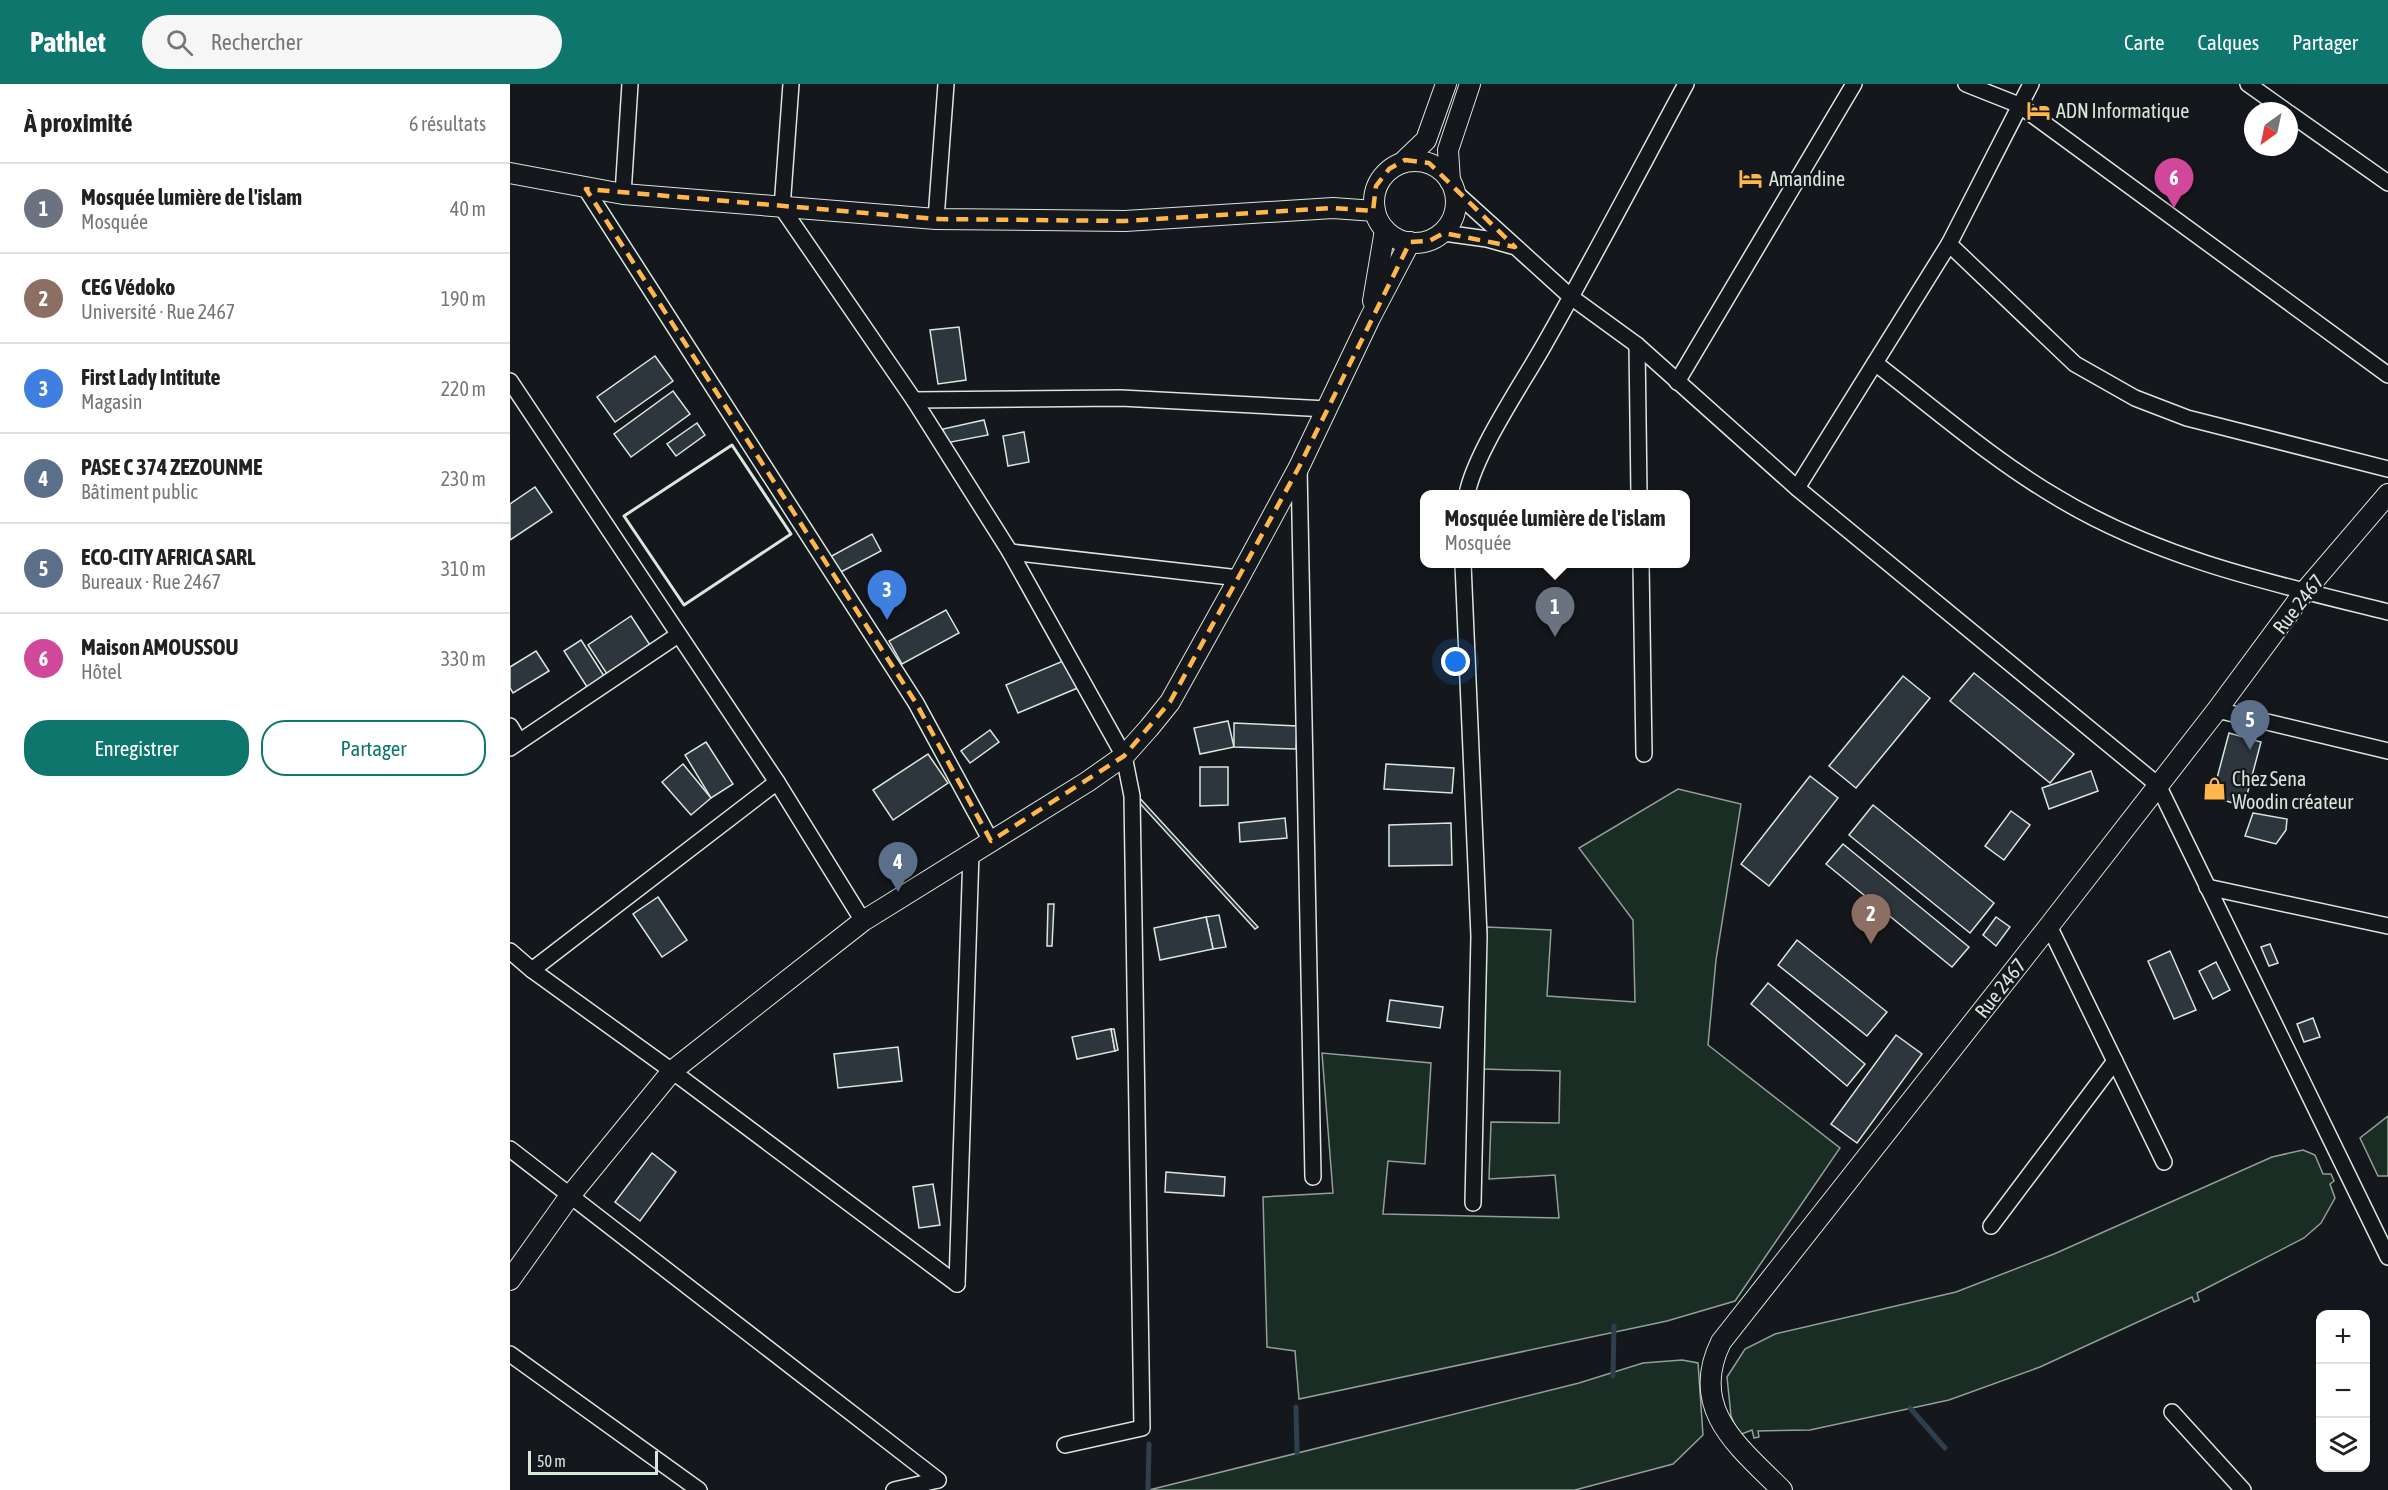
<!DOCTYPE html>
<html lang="fr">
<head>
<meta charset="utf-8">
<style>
  :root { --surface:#fff; --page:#f6f6f6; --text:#222; --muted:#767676; --line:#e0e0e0; --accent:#0f766e }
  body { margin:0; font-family:"Asap Condensed",sans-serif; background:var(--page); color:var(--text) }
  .controls { position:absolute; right:18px; bottom:18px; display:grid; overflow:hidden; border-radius:12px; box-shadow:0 6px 24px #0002 }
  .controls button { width:54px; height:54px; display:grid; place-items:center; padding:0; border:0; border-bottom:2px solid var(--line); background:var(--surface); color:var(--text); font:30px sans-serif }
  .compass { position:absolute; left:1734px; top:18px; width:54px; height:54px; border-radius:50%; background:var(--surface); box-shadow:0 6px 24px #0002; rotate:213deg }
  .scale { position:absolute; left:18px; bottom:15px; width:130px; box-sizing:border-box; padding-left:6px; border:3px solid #d8e6dc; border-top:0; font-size:16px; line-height:21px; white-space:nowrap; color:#d8e6dc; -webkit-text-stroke:4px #14181c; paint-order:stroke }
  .you { position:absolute; left:946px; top:578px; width:21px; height:21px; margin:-15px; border:4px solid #fff; border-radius:50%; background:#1a73e8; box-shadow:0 0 0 9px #1a73e833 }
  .badge { display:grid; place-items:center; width:39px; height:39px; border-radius:50%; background:var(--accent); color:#fff; font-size:20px; font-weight:700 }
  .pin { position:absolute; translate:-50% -50px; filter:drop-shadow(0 2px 3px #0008) }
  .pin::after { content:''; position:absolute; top:32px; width:21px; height:18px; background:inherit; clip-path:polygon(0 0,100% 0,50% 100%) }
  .popup { position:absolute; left:910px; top:406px; width:270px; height:78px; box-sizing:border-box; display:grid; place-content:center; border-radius:12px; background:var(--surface); filter:drop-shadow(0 2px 4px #0005); font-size:20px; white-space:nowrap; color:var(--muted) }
  .popup b { font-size:22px; color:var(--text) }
  .popup::after { content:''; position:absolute; left:50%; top:100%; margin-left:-12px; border:12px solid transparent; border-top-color:var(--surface) }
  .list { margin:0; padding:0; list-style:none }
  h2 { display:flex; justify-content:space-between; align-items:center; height:78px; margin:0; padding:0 24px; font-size:26px }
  h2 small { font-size:20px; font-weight:400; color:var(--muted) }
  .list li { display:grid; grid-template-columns:39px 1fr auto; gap:18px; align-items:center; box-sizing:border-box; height:90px; padding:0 24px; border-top:2px solid var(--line) }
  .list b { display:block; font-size:22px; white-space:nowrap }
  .list p { margin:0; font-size:20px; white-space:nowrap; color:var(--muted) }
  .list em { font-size:20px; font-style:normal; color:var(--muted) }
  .actions { display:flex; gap:12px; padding:18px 24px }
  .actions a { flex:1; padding:14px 0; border:2px solid var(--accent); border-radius:24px; text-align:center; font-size:21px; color:var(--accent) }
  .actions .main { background:var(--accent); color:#fff }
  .icon { flex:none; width:33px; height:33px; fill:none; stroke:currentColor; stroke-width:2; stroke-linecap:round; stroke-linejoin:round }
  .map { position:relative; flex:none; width:1878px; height:1406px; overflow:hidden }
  header { display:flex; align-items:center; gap:36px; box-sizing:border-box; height:84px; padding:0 30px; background:var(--accent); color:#fff }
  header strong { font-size:28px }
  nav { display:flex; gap:33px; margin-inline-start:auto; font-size:21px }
  .search { width:420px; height:54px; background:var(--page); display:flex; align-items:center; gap:15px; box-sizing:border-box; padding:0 21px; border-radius:33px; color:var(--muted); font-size:22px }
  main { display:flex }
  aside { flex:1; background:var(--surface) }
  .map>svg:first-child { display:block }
</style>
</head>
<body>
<header>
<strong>Pathlet</strong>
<div class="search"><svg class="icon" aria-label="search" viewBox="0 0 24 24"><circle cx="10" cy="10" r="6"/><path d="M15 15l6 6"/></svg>Rechercher</div>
<nav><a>Carte</a><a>Calques</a><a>Partager</a></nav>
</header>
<main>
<aside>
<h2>À proximité<small>6 résultats</small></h2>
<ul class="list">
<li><span class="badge" style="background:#6b7280">1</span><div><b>Mosquée lumière de l'islam</b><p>Mosquée</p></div><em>40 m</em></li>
<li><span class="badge" style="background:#8d6e63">2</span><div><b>CEG Védoko</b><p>Université · Rue 2467</p></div><em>190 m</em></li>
<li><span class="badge" style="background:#3f7fe0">3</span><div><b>First Lady Intitute</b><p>Magasin</p></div><em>220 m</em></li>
<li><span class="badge" style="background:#5c6f8a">4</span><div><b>PASE C 374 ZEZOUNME</b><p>Bâtiment public</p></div><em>230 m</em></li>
<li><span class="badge" style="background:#5c6f8a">5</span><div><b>ECO-CITY AFRICA SARL</b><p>Bureaux · Rue 2467</p></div><em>310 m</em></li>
<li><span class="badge" style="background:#d1479c">6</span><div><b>Maison AMOUSSOU</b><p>Hôtel</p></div><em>330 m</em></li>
</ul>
<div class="actions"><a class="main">Enregistrer</a><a>Partager</a></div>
</aside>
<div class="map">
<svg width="1878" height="1406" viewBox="0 0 1878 1406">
  <rect width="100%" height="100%" fill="#14181c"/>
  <!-- green -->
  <g fill="#1a2d24" stroke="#939e99" stroke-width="1.5">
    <path d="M1168,705l63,15 -25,156 -8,85 132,103 -105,153 -68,20 -368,78 -4,-48 -28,-4 -4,-150 70,-4 -11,-140 109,10 -6,101 -37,-3 -5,53 176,4 -4,-43 -66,4 2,-57 68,1 1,-52 -79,-2 6,-142 64,3 -4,66 88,6 -2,-82 -54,-72z"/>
    <path d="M1878,1032v60h-10l-18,-38z"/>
    <path d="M1793,1066l12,5 8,19h8l3,7 -4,3 5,14 -14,25 -17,15 -107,55 2,7 -5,2 -2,-5 -152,70 -91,33 -139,30 -52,1 1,6 -5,1 -2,-8 -13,5 -8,-19 -4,-39 18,-28 30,-15 181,-42 98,-38 218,-97z"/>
    <path d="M1172,1276l16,3 5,72 -30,29 -98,26h-426l430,-107 64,-20z"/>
  </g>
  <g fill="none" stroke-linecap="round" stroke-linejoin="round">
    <!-- stream -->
    <g stroke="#2f3f4d" stroke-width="5">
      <path d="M1103,1292l1,-50"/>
      <path d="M786,1323l1,46"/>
      <path d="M1400,1324l35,40"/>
      <path d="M638,1405l1,-45"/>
    </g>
  </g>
  <!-- building -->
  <g fill="#2c363c" stroke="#d8e6dc" stroke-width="1.5">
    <path d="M449,243l7,53 -28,4 -8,-54z"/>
    <path d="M145,272l18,25 -58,41 -18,-25z"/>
    <path d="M163,307l17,23 -59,43 -17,-23z"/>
    <path d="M474,336l4,15 -42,8 -3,-14z"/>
    <path d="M187,339l8,12 -29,21 -9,-12z"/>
    <path d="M514,348l5,30 -21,4 -5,-30z"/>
    <path d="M25,403l17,25 -42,28v-36z"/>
    <path d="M362,450l9,17 -44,23 -9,-16z"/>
    <path d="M436,526l13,23 -57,31 -13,-23z"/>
    <path d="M121,532l19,29 -43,29 -19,-29z"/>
    <path d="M71,556l25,39 -17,11 -25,-39z"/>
    <path d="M26,567l13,20 -36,22 -3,-5v-21z"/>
    <path d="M558,575l12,28 -62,26 -12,-28z"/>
    <path d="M1464,589l100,81 -24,29 -100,-82z"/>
    <path d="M1393,592l27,22 -74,90 -27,-22z"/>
    <path d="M718,637l6,26 -34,7 -6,-26z"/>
    <path d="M724,639l63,3 -1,23 -62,-2z"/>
    <path d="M480,646l9,12 -29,21 -9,-12z"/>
    <path d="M1719,649l32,9 -17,64 -32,-9z"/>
    <path d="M196,658l27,42 -22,14 -26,-43z"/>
    <path d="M418,670l20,29 -55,37 -20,-30z"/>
    <path d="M173,680l28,34 -20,17 -29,-33z"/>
    <path d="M876,680l68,4 -2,25 -68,-4z"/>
    <path d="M690,683h28v38l-28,1z"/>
    <path d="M1581,687l7,20 -49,18 -7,-21z"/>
    <path d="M1300,692l28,22 -69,88 -28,-22z"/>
    <path d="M626,710l122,133 -3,2 -122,-133z"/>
    <path d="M1363,721l121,98 -24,30 -121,-98z"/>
    <path d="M1501,727l19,14 -26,35 -19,-14z"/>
    <path d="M1743,729l34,6 -1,11 -10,14 -31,-8z"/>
    <path d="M775,734l2,20 -47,4 -1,-19z"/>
    <path d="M941,739l1,42 -63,1v-41z"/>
    <path d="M1333,760l126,103 -17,20 -126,-103z"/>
    <path d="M148,813l29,43 -25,17 -29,-43z"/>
    <path d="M538,820h6l-2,42h-5z"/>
    <path d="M709,831l7,32 -13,2 -7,-32z"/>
    <path d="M696,833l7,32 -53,11 -6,-32z"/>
    <path d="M1486,833l14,10 -14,19 -13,-11z"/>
    <path d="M1287,856l90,72 -20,24 -89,-71z"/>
    <path d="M1760,860l8,19 -9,3 -8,-19z"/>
    <path d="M1660,867l26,59 -22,9 -26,-58z"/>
    <path d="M1706,878l14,28 -17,9 -14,-28z"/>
    <path d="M1258,899l97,81 -18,22 -96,-82z"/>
    <path d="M880,916l53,7 -3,21 -53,-7z"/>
    <path d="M1803,934l7,19 -16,5 -7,-18z"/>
    <path d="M601,945l4,22 -38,8 -5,-22z"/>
    <path d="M601,945h3l4,21 -3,1z"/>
    <path d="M1386,951l26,19 -65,89 -26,-19z"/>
    <path d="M388,963l4,34 -64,7 -4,-34z"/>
    <path d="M142,1069l24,19 -36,49 -25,-19z"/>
    <path d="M656,1088l59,5 -1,19 -59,-4z"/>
    <path d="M423,1100l7,41 -21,3 -6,-41z"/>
  </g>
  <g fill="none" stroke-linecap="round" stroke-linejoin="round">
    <defs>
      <g id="minor">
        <path d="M281,0l-9,124 132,192 96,152 114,204 8,40 10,632 -77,17"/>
        <path d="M1456,0l53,21 369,270"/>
        <path d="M1738,0l38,27"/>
        <path d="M1779,29l99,70"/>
        <path d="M76,105l330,514 75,138"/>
        <path d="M944,107l117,106 66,48 160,143 361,297 230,472"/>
        <path d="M113,110l7,-110"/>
        <path d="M426,135l10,-135"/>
        <path d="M934,149l43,6 25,7"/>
        <path d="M1439,160l126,120 60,34 52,20 201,51"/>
        <path d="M1127,261l2,149"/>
        <path d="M1365,279c60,46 118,97 183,135 101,61 217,86 330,114"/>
        <path d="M0,297l267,401 86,139"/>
        <path d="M1167,298l177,-298"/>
        <path d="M404,316l207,-2 206,11"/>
        <path d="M789,383l14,710"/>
        <path d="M1287,404l152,-244 82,-160"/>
        <path d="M957,410c8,-41 55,-110 77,-149 49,-86 95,-174 142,-261"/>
        <path d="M500,468l229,26"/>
        <path d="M953,480l16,372 -6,267"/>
        <path d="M1131,480l3,190"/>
        <path d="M1707,626l171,41"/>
        <path d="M0,642l9,15"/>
        <path d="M0,664l168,-113"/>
        <path d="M1697,803l181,39"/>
        <path d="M1539,842l115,236"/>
        <path d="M0,867l22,19 140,101 285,213"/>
        <path d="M22,886l245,-188"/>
        <path d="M0,1065l428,331"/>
        <path d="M1481,1142l124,-165"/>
        <path d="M447,1200l14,-431"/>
        <path d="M0,1270l189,136"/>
        <path d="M1662,1328l71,78"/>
        <path d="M384,1406l44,-10"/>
      </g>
      <g id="tertiary">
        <path d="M895,76l21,-20 20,-56"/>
        <circle cx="905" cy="118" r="41"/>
        <path d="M0,89l113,21 313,25 189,2 208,-13 42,3"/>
        <path d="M940,97l-2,-31 22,-66"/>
        <path d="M863,217l12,-71"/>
        <path d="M0,1196l59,-83 103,-126 191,-150 224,-139 37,-26 25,-28 21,-26 69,-124 60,-111 71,-149 40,-76"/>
        <path d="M1272,1406c-43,-43 -94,-81 -61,-148l328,-416 168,-216 88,-119 83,-97"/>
      </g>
    </defs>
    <!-- minor casing -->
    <use href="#minor" stroke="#d8e6dc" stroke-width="18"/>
    <!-- tertiary casing -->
    <use href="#tertiary" stroke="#d8e6dc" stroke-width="22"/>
    <!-- minor -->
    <use href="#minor" stroke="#14181c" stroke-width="15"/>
    <!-- tertiary -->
    <use href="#tertiary" stroke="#14181c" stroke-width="20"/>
    <!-- wall -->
    <path stroke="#d8e6dc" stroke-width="3" d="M222,361l59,89 -107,71 -60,-89z"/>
  </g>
  <!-- marked area -->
  <path fill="none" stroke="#ffb74d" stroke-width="4.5" stroke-dasharray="12 8" stroke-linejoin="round" d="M895,76l24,3 86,84 -71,-14 -15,8 -19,1 -111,225 -129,235 -46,54 -133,85 -75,-138 -330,-514 350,30 189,2 208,-13 40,3 3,-25 13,-17z"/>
  <!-- icons -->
  <defs>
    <symbol id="hotel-bare" viewBox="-9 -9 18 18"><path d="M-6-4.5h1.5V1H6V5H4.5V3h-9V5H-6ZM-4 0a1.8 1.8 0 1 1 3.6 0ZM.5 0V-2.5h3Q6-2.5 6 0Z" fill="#ffb74d" stroke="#14181c" stroke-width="2.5" paint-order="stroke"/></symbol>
    <symbol id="shop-bare" viewBox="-9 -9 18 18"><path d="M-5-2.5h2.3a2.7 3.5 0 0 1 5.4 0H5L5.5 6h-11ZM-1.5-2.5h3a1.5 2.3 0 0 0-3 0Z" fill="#ffb74d" stroke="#14181c" stroke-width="2.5" paint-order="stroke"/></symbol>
  </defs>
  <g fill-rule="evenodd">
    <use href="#hotel-bare" x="1512" y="10" width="33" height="33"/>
    <use href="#hotel-bare" x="1224" y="78" width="33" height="33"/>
    <use href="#shop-bare" x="1688" y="688" width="33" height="33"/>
  </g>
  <g text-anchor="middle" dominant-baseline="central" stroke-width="4.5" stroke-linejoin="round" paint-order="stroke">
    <!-- poi labels -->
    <g font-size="20" fill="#d8e6dc" stroke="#14181c" text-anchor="start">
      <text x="1546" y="26">ADN Informatique</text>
      <text x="1259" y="94">Amandine</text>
      <text x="1722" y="694">Chez Sena<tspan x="1722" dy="23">Woodin créateur</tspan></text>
    </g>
    <!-- street labels -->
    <g font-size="20" fill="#d8e6dc" stroke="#14181c">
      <text transform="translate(1788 520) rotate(-52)">Rue 2467</text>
      <text transform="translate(1490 904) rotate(-52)">Rue 2467</text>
    </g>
  </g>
</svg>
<div class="controls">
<button>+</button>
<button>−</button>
<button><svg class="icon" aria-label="layers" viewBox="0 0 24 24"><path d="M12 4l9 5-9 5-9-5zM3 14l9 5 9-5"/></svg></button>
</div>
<svg class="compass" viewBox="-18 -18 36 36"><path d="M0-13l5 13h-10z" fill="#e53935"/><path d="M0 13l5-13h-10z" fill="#767676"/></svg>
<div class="scale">50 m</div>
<div class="you"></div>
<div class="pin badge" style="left:1045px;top:553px;background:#6b7280">1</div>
<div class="popup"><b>Mosquée lumière de l'islam</b>Mosquée</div>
<div class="pin badge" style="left:1361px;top:860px;background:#8d6e63">2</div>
<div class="pin badge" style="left:377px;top:536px;background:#3f7fe0">3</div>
<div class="pin badge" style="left:388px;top:808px;background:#5c6f8a">4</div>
<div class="pin badge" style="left:1740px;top:666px;background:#5c6f8a">5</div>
<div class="pin badge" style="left:1664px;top:124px;background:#d1479c">6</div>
</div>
</main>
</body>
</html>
